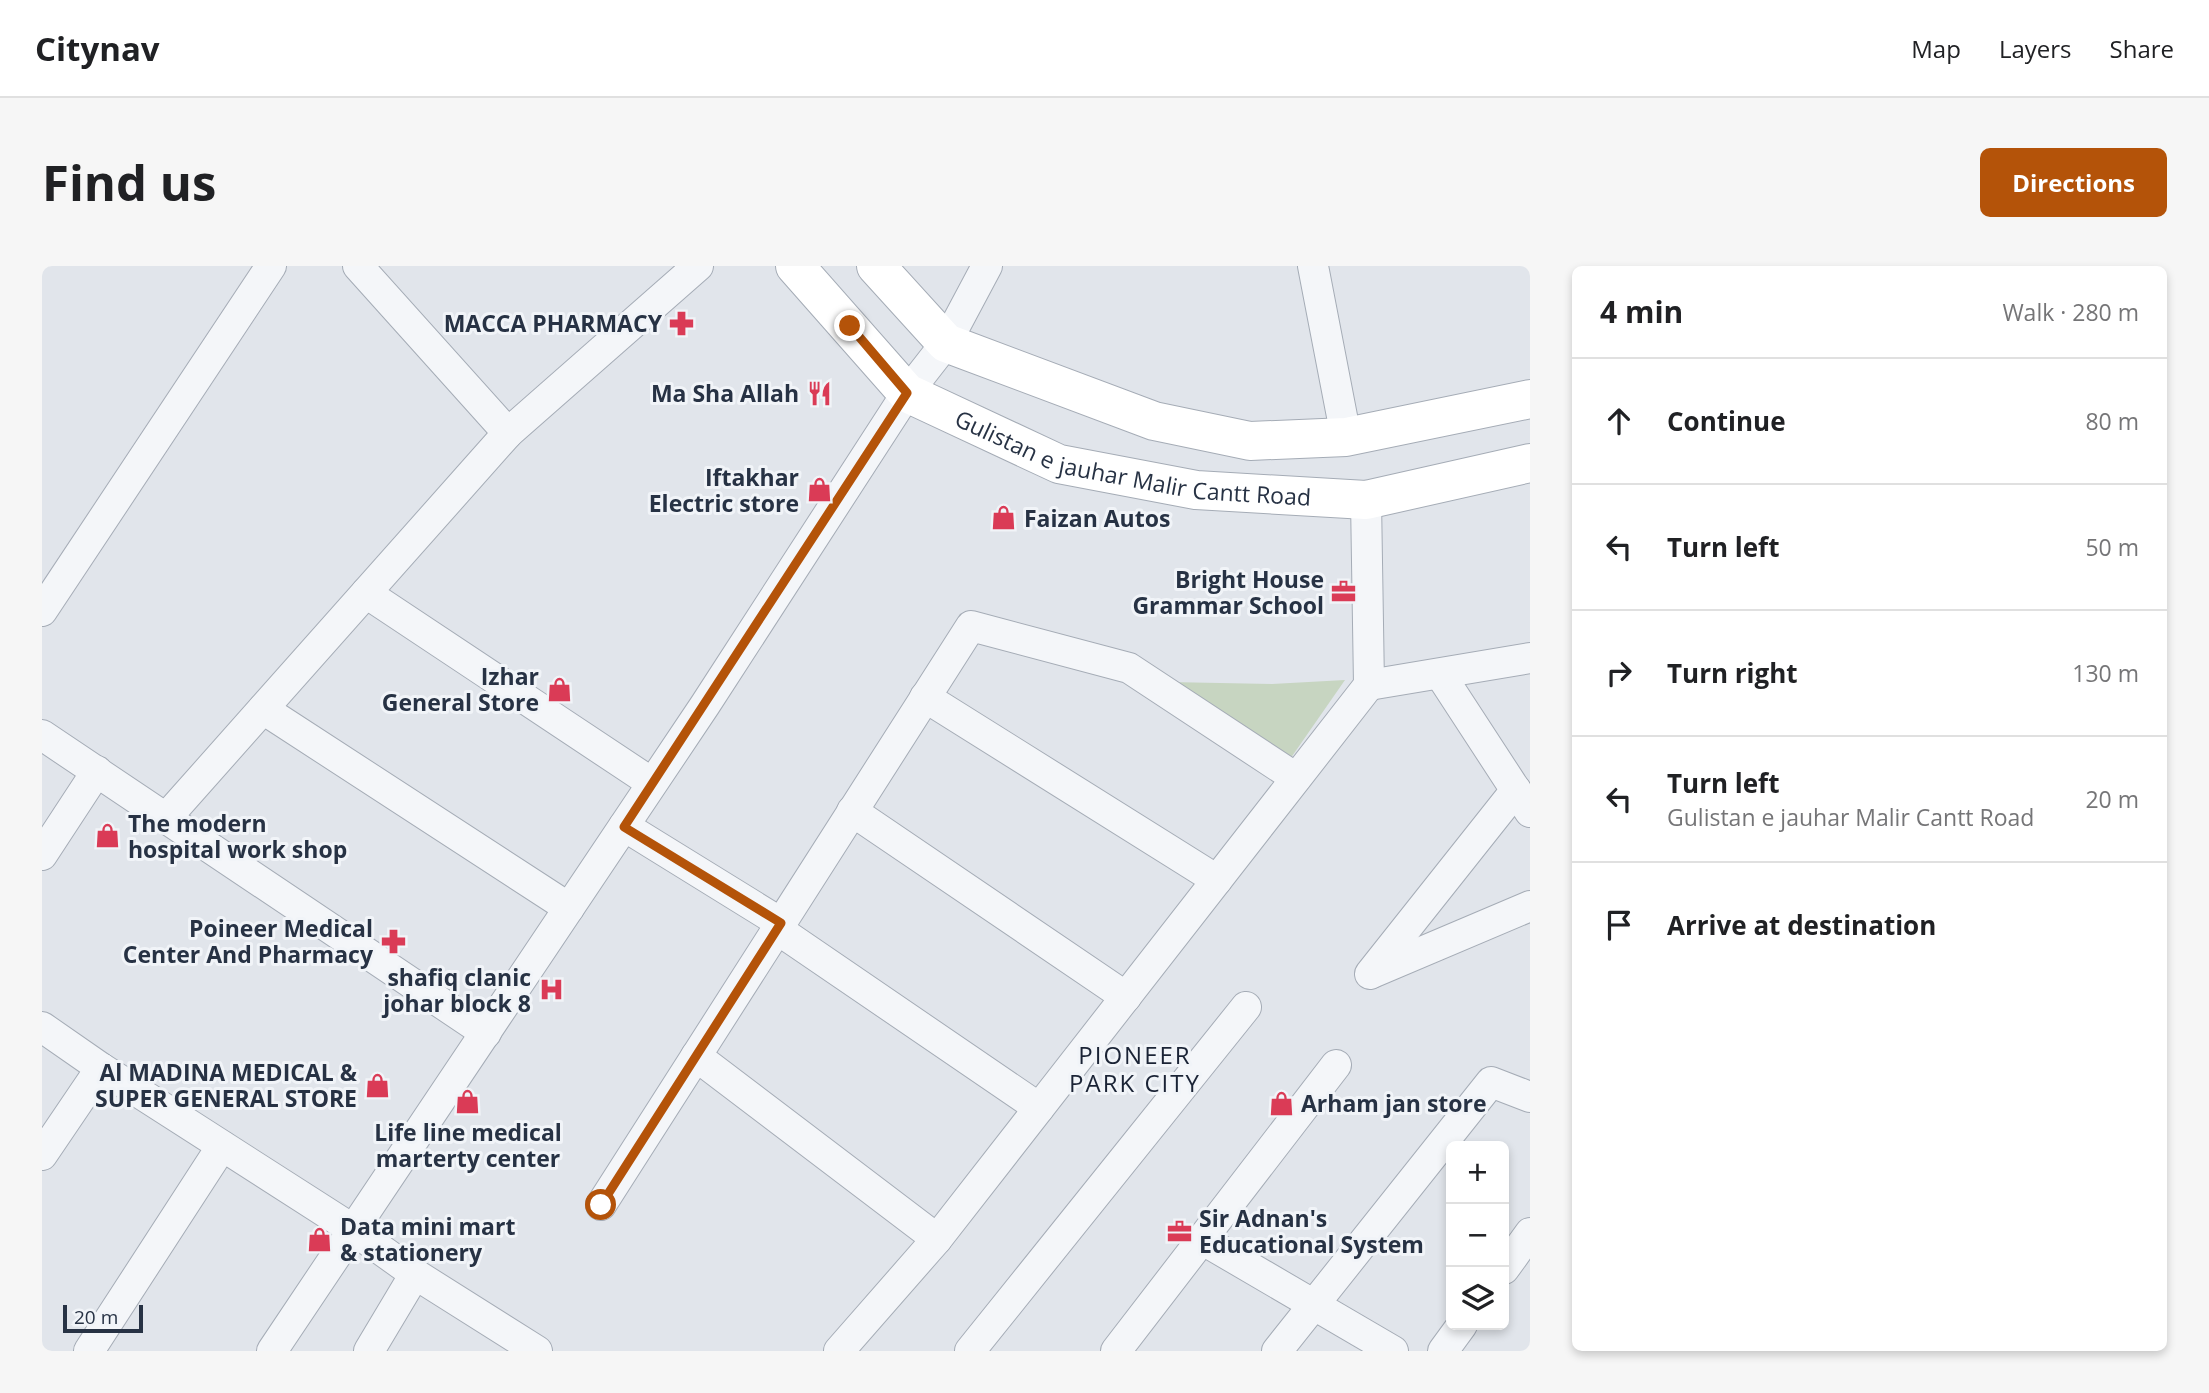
<!DOCTYPE html>
<html lang="en">
<head>
<meta charset="utf-8">
<style>
  :root { --surface:#fff; --page:#f6f6f6; --text:#202124; --muted:#757577; --line:#e0e0e0; --accent:#b45309 }
  body { margin:0; font-family:"Open Sans",sans-serif; background:var(--page); color:var(--text) }
  .controls { position:absolute; right:21px; bottom:21px; display:grid; overflow:hidden; border-radius:10px; box-shadow:0 4px 10px #0003 }
  .controls button { width:63px; height:63px; display:grid; place-items:center; padding:0; border:0; border-bottom:2px solid var(--line); background:var(--surface); color:var(--text); font:35px sans-serif }
  .scale { position:absolute; left:21px; bottom:18px; width:80px; box-sizing:border-box; padding-left:7px; border:4px solid #273244; border-top:0; font-size:19px; line-height:24px; white-space:nowrap; color:#273244; -webkit-text-stroke:5px #f1f4f8; paint-order:stroke }
  .stop { position:absolute; width:21px; height:21px; margin:-16px; border:5px solid #b45309; border-radius:50%; background:#fff }
  .stop.end { background:#b45309; border-color:#fff; box-shadow:0 2px 7px #0008 }
  .list { margin:0; padding:0; list-style:none }
  h2 { display:flex; justify-content:space-between; align-items:center; height:91px; margin:0; padding:0 28px; font-size:30px }
  h2 small { font-size:23px; font-weight:400; color:var(--muted) }
  .list li { display:grid; grid-template-columns:46px 1fr auto; gap:21px; align-items:center; box-sizing:border-box; height:126px; padding:0 28px; border-top:2px solid var(--line) }
  .list b { display:block; font-size:26px; white-space:nowrap }
  .list p { margin:0; font-size:23px; white-space:nowrap; color:var(--muted) }
  .list em { font-size:23px; font-style:normal; color:var(--muted) }
  .icon { flex:none; width:38px; height:38px; fill:none; stroke:currentColor; stroke-width:2; stroke-linecap:round; stroke-linejoin:round }
  .map { position:relative; flex:none; width:1488px; height:1085px; overflow:hidden; border-radius:10px }
  header { display:flex; align-items:center; gap:42px; box-sizing:border-box; height:98px; padding:0 35px; background:var(--surface); border-bottom:2px solid var(--line) }
  header strong { font-size:33px }
  nav { display:flex; gap:38px; margin-inline-start:auto; font-size:24px }
  .intro { display:flex; align-items:center; justify-content:space-between; box-sizing:border-box; height:168px; padding:0 42px }
  h1 { margin:0; font-size:49px }
  .button { padding:18px 32px; border-radius:10px; background:var(--accent); color:#fff; font-size:24px; font-weight:700 }
  main { display:flex; gap:42px; padding:0 42px }
  aside { flex:1; background:var(--surface); border-radius:10px; box-shadow:0 4px 10px #0003 }
  .map>svg:first-child { display:block }
</style>
</head>
<body>
<header>
<strong>Citynav</strong>
<nav><a>Map</a><a>Layers</a><a>Share</a></nav>
</header>
<div class="intro"><h1>Find us</h1><a class="button">Directions</a></div>
<main>
<div class="map">
<svg width="1488" height="1085" viewBox="0 0 1488 1085">
  <rect width="100%" height="100%" fill="#e1e5eb"/>
  <!-- green -->
  <path fill="#c7d5c1" d="M1303,414l-57,82 -120,-80 104,2z"/>
  <g fill="none" stroke-linecap="round" stroke-linejoin="round">
    <defs>
      <g id="street">
        <path d="M316,0l150,167"/>
        <path d="M1271,0l33,171"/>
        <path d="M324,327l286,190"/>
        <path d="M0,345l229,-345"/>
        <path d="M1398,408l90,138"/>
        <path d="M1327,419l161,-27"/>
        <path d="M883,431l292,183"/>
        <path d="M221,443l306,199"/>
        <path d="M0,469l444,298"/>
        <path d="M810,545l274,186"/>
        <path d="M124,552l342,-385 190,-167"/>
        <path d="M582,560l157,97"/>
        <path d="M0,589l55,-84"/>
        <path d="M735,663l262,179"/>
        <path d="M1330,707l158,-67"/>
        <path d="M1328,708l146,-184"/>
        <path d="M0,761l59,41 251,161 63,45 122,77"/>
        <path d="M654,790l241,183"/>
        <path d="M0,889l59,-87"/>
        <path d="M559,939l370,-579 158,42 167,110"/>
        <path d="M1161,974l190,111"/>
        <path d="M1462,1003l26,-36"/>
        <path d="M47,1085l133,-205"/>
        <path d="M230,1085l433,-646 202,-312 39,-50 41,-77"/>
        <path d="M327,1085l46,-77"/>
        <path d="M797,1085l98,-112 432,-554 -3,-185"/>
        <path d="M928,1085l276,-344"/>
        <path d="M1074,1085l220,-286"/>
        <path d="M1235,1085l214,-269 39,15"/>
        <path d="M1401,1085l19,-26"/>
      </g>
      <g id="secondary">
        <path id="s1" d="M753,0l112,127 152,71 137,26 170,10 164,-37"/>
        <path d="M834,0l70,77 208,78 96,20 96,-4 184,-38"/>
      </g>
    </defs>
    <!-- street casing -->
    <use href="#street" stroke="#a5acb6" stroke-width="32"/>
    <!-- secondary casing -->
    <use href="#secondary" stroke="#a5acb6" stroke-width="40"/>
    <!-- street -->
    <use href="#street" stroke="#f4f6f9" stroke-width="30"/>
    <!-- secondary -->
    <use href="#secondary" stroke="#fff" stroke-width="38"/>
  </g>
  <g fill="none" stroke-linecap="round" stroke-linejoin="round">
    <!-- route -->
    <path stroke="#b45309" stroke-width="9" d="M559,939l180,-282 -157,-96 283,-434 -57,-67"/>
  </g>
  <!-- icons -->
  <defs>
    <symbol id="pharmacy-bare" viewBox="-9 -9 18 18"><path d="M-2-6h4v4h4v4h-4v4h-4v-4h-4v-4h4Z" fill="#da3b56" stroke="#f1f4f8" stroke-width="2.5" paint-order="stroke"/></symbol>
    <symbol id="restaurant-bare" viewBox="-9 -9 18 18"><path d="M-5-6h1v4h1v-4h1v4h1v-4h1v5L-1.5 .5V6h-2V.5L-5-1ZM5-6V6H3V1.5H1.5Q1.5-4 5-6Z" fill="#da3b56" stroke="#f1f4f8" stroke-width="2.5" paint-order="stroke"/></symbol>
    <symbol id="shop-bare" viewBox="-9 -9 18 18"><path d="M-5-2.5h2.3a2.7 3.5 0 0 1 5.4 0H5L5.5 6h-11ZM-1.5-2.5h3a1.5 2.3 0 0 0-3 0Z" fill="#da3b56" stroke="#f1f4f8" stroke-width="2.5" paint-order="stroke"/></symbol>
    <symbol id="office-bare" viewBox="-9 -9 18 18"><path d="M-6-3h4V-5.5h4V-3h4V5H-6ZM-1-4.5V-3h2v-1.5ZM-6 0V1H6V0Z" fill="#da3b56" stroke="#f1f4f8" stroke-width="2.5" paint-order="stroke"/></symbol>
    <symbol id="hospital-bare" viewBox="-9 -9 18 18"><path d="M-5-5h3v3.5h4V-5h3V5h-3V1.5h-4V5h-3Z" fill="#da3b56" stroke="#f1f4f8" stroke-width="2.5" paint-order="stroke"/></symbol>
  </defs>
  <g fill-rule="evenodd">
    <use href="#pharmacy-bare" x="622" y="40" width="35" height="35"/>
    <use href="#restaurant-bare" x="760" y="110" width="35" height="35"/>
    <use href="#shop-bare" x="760" y="206" width="35" height="35"/>
    <use href="#shop-bare" x="944" y="234" width="35" height="35"/>
    <use href="#office-bare" x="1284" y="308" width="35" height="35"/>
    <use href="#shop-bare" x="500" y="406" width="35" height="35"/>
    <use href="#shop-bare" x="48" y="552" width="35" height="35"/>
    <use href="#pharmacy-bare" x="334" y="658" width="35" height="35"/>
    <use href="#hospital-bare" x="492" y="706" width="35" height="35"/>
    <use href="#shop-bare" x="318" y="802" width="35" height="35"/>
    <use href="#shop-bare" x="408" y="818" width="35" height="35"/>
    <use href="#shop-bare" x="1222" y="820" width="35" height="35"/>
    <use href="#office-bare" x="1120" y="948" width="35" height="35"/>
    <use href="#shop-bare" x="260" y="956" width="35" height="35"/>
  </g>
  <g text-anchor="middle" dominant-baseline="central" stroke-width="6" stroke-linejoin="round" paint-order="stroke">
    <!-- poi labels -->
    <g font-size="23" font-weight="bold" fill="#273244" stroke="#f1f4f8" text-anchor="end">
      <text x="620" y="57">MACCA PHARMACY</text>
      <text x="757" y="127">Ma Sha Allah</text>
      <text x="757" y="211">Iftakhar<tspan x="757" dy="26">Electric store</tspan></text>
      <text x="982" y="252" text-anchor="start">Faizan Autos</text>
      <text x="1282" y="313">Bright House<tspan x="1282" dy="26">Grammar School</tspan></text>
      <text x="497" y="410">Izhar<tspan x="497" dy="26">General Store</tspan></text>
      <text x="86" y="557" text-anchor="start">The modern<tspan x="86" dy="26">hospital work shop</tspan></text>
      <text x="331" y="662">Poineer Medical<tspan x="331" dy="26">Center And Pharmacy</tspan></text>
      <text x="489" y="711">shafiq clanic<tspan x="489" dy="26">johar block 8</tspan></text>
      <text x="315" y="806">Al MADINA MEDICAL &amp;<tspan x="315" dy="26">SUPER GENERAL STORE</tspan></text>
      <text x="1259" y="837" text-anchor="start">Arham jan store</text>
      <text x="426" y="866" text-anchor="middle">Life line medical<tspan x="426" dy="26">marterty center</tspan></text>
      <text x="1157" y="952" text-anchor="start">Sir Adnan's<tspan x="1157" dy="26">Educational System</tspan></text>
      <text x="298" y="960" text-anchor="start">Data mini mart<tspan x="298" dy="26">&amp; stationery</tspan></text>
    </g>
    <!-- street labels -->
    <g font-size="23" fill="#273244" stroke="#f1f4f8">
      <text stroke="none"><textPath href="#s1" startOffset="408">Gulistan e jauhar Malir Cantt Road</textPath></text>
    </g>
    <!-- neighbourhood labels -->
    <g font-size="24" letter-spacing="2" fill="#1a2335" stroke="#f1f4f8">
      <text x="1093" y="788">PIONEER<tspan x="1093" dy="28">PARK CITY</tspan></text>
    </g>
  </g>
</svg>
<div class="controls">
<button>+</button>
<button>−</button>
<button><svg class="icon" aria-label="layers" viewBox="0 0 24 24"><path d="M12 4l9 5-9 5-9-5zM3 14l9 5 9-5"/></svg></button>
</div>
<div class="scale">20 m</div>
<div class="stop" style="left:559px;top:939px"></div>
<div class="stop end" style="left:808px;top:60px"></div>
</div>
<aside>
<h2>4 min<small>Walk · 280 m</small></h2>
<ul class="list">
<li><svg class="icon" aria-label="ahead" viewBox="0 0 24 24"><path d="M12 20V5M6 11l6-6 6 6"/></svg><div><b>Continue</b></div><em>80 m</em></li>
<li><svg class="icon" aria-label="left" viewBox="0 0 24 24"><path d="M17 20v-9H6M10 6l-5 5 5 5"/></svg><div><b>Turn left</b></div><em>50 m</em></li>
<li><svg class="icon" aria-label="right" viewBox="0 0 24 24"><path d="M7 20v-9h11M14 6l5 5-5 5"/></svg><div><b>Turn right</b></div><em>130 m</em></li>
<li><svg class="icon" aria-label="left" viewBox="0 0 24 24"><path d="M17 20v-9H6M10 6l-5 5 5 5"/></svg><div><b>Turn left</b><p>Gulistan e jauhar Malir Cantt Road</p></div><em>20 m</em></li>
<li><svg class="icon" aria-label="arrive" viewBox="0 0 24 24"><path d="M6 21V4h12l-3 4 3 4H6"/></svg><div><b>Arrive at destination</b></div></li>
</ul>
</aside>
</main>
</body>
</html>
